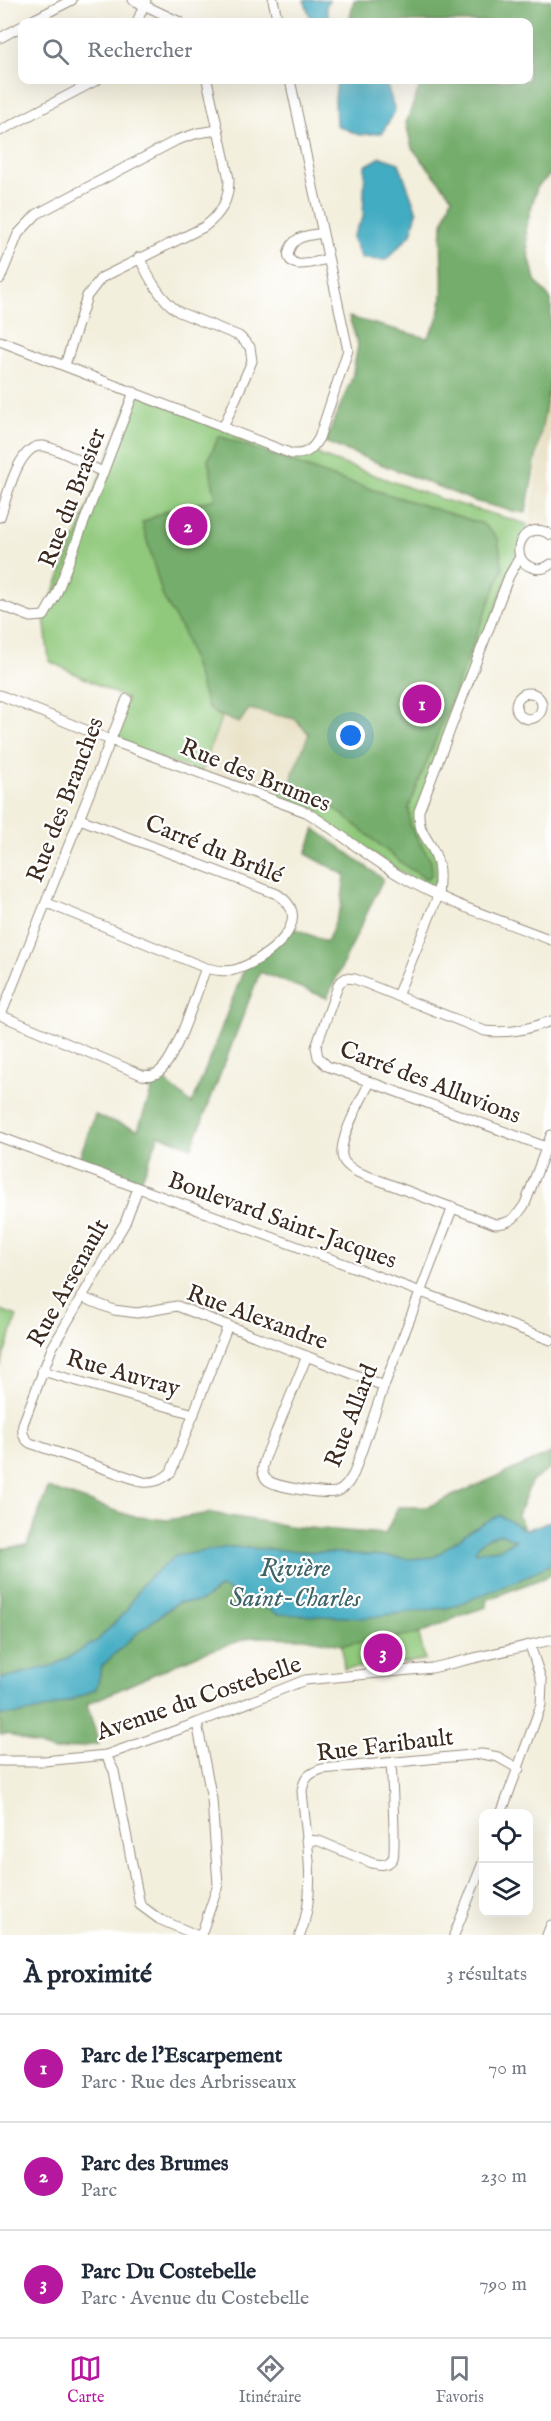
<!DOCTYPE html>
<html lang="fr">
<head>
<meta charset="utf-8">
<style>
  :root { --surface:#fff; --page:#f6f6f7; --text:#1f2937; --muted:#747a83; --line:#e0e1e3; --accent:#b5179e }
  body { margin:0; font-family:"IM FELL English",serif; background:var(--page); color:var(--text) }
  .controls { position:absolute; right:18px; bottom:18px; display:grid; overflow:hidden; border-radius:12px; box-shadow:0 6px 24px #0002 }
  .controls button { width:54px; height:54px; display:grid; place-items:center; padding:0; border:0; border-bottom:2px solid var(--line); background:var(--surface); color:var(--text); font:30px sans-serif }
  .you { position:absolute; left:351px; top:736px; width:21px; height:21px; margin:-15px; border:4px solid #fff; border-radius:50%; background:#1a73e8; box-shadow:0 0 0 9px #1a73e833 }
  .badge { display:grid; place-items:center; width:39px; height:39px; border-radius:50%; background:var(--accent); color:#fff; font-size:20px; font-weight:700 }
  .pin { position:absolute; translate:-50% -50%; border:3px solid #fff; box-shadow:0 2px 6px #0006 }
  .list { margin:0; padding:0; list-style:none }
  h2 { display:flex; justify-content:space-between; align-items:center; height:78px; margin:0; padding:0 24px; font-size:26px }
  h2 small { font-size:20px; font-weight:400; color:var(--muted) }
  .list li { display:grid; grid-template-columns:39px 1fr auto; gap:18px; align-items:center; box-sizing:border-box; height:108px; padding:0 24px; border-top:2px solid var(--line) }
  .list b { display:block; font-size:22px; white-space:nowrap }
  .list p { margin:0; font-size:20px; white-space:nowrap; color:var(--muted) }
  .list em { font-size:20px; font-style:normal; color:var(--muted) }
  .icon { flex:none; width:33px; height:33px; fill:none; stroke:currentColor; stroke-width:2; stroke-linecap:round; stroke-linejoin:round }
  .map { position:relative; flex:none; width:551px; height:1935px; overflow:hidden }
  .search { position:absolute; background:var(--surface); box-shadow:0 6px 24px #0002; left:18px; right:18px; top:18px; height:66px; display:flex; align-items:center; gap:15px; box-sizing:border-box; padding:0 21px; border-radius:12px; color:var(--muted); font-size:22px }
  .sheet { height:402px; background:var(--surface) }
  nav { display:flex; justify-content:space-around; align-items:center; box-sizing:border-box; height:84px; border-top:2px solid var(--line); background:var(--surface); font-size:16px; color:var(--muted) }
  nav a { display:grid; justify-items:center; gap:3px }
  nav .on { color:var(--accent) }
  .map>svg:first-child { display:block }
</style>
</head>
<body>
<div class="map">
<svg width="551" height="1935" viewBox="0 0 551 1935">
  <rect width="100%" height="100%" fill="#fff"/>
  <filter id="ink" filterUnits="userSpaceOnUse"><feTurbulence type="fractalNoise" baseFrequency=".0167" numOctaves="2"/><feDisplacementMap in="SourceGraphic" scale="12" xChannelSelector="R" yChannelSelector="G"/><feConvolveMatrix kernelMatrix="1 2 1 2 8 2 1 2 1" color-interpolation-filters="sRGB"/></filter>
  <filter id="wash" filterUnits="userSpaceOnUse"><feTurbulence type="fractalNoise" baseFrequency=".008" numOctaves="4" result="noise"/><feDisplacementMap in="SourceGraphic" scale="24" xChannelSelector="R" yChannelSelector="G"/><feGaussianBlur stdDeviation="1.35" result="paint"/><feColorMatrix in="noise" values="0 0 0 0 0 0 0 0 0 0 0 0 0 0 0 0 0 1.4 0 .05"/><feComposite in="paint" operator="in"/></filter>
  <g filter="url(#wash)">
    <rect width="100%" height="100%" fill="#f3efdd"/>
    <!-- built -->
    <g fill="#e4dbba">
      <path d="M551,368v167l-23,-2z"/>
      <path d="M265,596l106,144 -101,59 -69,-26z"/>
    </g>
    <!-- green -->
    <g fill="#90c97c" stroke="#667a4d" stroke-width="1.5">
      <path d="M134,392l158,62 22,-6 7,8 123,44 83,24 1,9 -10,16 -99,262 17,44 2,41 -113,-73 -55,-24 101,-59 -106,-143 -64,176 -91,-33 17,-41 -78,-38 -5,-45z"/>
      <path d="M0,1310l17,6 -17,51z"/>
      <path d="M419,1634l6,26 -81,9 -2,-24z"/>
    </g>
    <!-- forest -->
    <g fill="#74ad6c" stroke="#586c45" stroke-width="1.5">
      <path d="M354,0h197v174l-14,13 -11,40 2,24 7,29 16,20v78l-25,135 -14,-2 -38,-10 -149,-59 27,-64 6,-33 -9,-28 78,21c25,-31 11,-73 15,-109 1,-10 7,-22 10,-32l-40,-49 -6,-25 16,-43h106v-58h-176l-2,-4z"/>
      <path d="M219,436l117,42 147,46 15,14 5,30 -94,239 1,19 21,35 1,13 -5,5 -19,-11 -75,-61 -43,-20 4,-17 15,-36 -14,-15 -46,-10 -10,14 -25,-10 -7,-8 -24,-73 -20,-35 -21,-74 24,-12 50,-12 -8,-39z"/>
      <path d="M315,829l68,50 -56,119 -67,-26 -68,175 -33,-12 -18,46 -62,-23 16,-43 43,15 13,-38 -1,-16 8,-1 34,29 54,-140 18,-8 25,-30 38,16 14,-35 4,-32 -39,-21z"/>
      <path d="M551,1453v15l-20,14 -13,33 7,15 -52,-1 -39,28 -23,2 -39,-4 -143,-8 -51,9 -35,27 -17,28 -29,30 -42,24 -55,14v-130l27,-4 21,-57 83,28 36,4 44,-7 84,14 90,7 13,-27h29z"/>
      <path d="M502,1534l15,5 -18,10 -25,4c7,-14 14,-16 28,-19z"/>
      <path d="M551,1564v11l-65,25 1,7 -20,6 -48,21 -77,11 -38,-7 -52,-1 -55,18 -110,49 12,40 -46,7 -45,-17 -8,1v-20c34,0 65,-11 96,-26l6,-23 34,-32 43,-32h20l23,-15 56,27 241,-34z"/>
    </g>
    <!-- water -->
    <g fill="#42acc2" stroke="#3e6b70" stroke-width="1.5" fill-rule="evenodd">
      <path d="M304,0h25l-3,7 4,15h-18z"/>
      <path d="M337,80h42l9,8 7,23 -13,22 -23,2 -23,-10 -1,-26z"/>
      <path d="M381,157l18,6 18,49 -6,22 -25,26 -24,-1 -10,-22 11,-19 2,-52z"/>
      <path d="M499,1515l26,15 26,-9v43l-32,16 -67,27 -89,11 -85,-4 -57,-27 -22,15h-21l-42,32 -34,32 -6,23c-31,15 -62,26 -96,26v-36l55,-14 42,-24 29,-30 17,-28 33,-27 53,-9 143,8 39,4 23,-2 39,-28zM502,1534l14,6 -17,9 -24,3c5,-13 14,-15 27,-18z"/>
    </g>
  </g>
  <g filter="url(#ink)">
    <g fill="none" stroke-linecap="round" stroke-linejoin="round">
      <defs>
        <g id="minor">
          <path d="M133,0l47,22"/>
          <path d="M273,0l5,22"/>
          <path d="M29,22l43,-22"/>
          <path d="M137,22l9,-22"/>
          <path d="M0,38l22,-12"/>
          <path d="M0,131l97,-51"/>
          <path d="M322,233c-8,2 -17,2 -24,6 -9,6 -16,22 0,25 9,1 20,-3 29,-5"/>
          <path d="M139,257c10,21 21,42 40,55l60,24 11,11 2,14 -29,67"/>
          <path d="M0,279l18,-45 19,-20 140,-74 21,-7 20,-3"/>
          <path d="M0,341l292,113c14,1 20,-4 27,-16l29,-88 -58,-270"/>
          <path d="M65,365l22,-69 14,-18 103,-51c17,-13 25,-26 25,-48l-22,-99"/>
          <path d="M0,517c7,-19 18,-74 43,-71 18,3 43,19 60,26"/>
          <path d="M551,535c-29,-19 -46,26 -17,33 6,2 12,0 17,-4"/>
          <path d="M0,605l31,12 13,-1 12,-21 78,-203"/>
          <circle cx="529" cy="706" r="13"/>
          <path d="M0,695l110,45 196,72c33,19 62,46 96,65 46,27 99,43 149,63"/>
          <path d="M47,903l159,65c9,2 18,4 28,2 29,-8 86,-49 43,-76l-197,-75"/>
          <path d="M397,996l41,-100c1,-13 3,-29 -3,-42 -8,-19 -17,-20 -16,-43l90,-235 11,-19"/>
          <path d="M0,1015l142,60c7,1 12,1 18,-4 18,-16 36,-78 46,-103"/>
          <path d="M1,1015l126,-316"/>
          <path d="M370,1082c-8,16 -34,61 -27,77 2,6 9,10 14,13l138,52c16,0 22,-8 30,-20l26,-69"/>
          <path d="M0,1137l551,203"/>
          <path d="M546,1147l-219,-81 -9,-9 -2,-10 23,-64 7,-5 9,1 130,52c25,3 43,-2 66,-10"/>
          <path d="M138,1188l-13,35 -73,125 -29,76c-1,9 0,14 7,19l113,39c12,1 19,-2 28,-10l57,-147"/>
          <path d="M81,1297l33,13 23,3 40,-7 207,80"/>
          <path d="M307,1356l-42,102c-2,7 -5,15 2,22 8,7 63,16 72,11 8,-4 11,-11 15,-18l30,-87 69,-179"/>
          <path d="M42,1371l152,43"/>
          <path d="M197,1723l15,76 6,86 -17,50"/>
          <path d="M106,1755l8,16 26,134 19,14 37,16"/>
          <path d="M0,1761h44l62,-6 91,-32 108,-43 127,-12 119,-28"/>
          <path d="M501,1814l40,-109 1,-23 -12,-37"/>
          <path d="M306,1840l13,1 53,22c8,2 16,3 21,-5 3,-6 -1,-81 -2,-95"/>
          <path d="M300,1935c18,-45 6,-97 2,-144 2,-14 8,-18 20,-22l160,-15 16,3 21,12"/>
          <path d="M454,1935l30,-75"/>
          <path d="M547,1935l4,-10"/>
        </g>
      </defs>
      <!-- minor casing -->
      <use href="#minor" stroke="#978c7e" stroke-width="11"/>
      <!-- minor -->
      <use href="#minor" stroke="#fff" stroke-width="9"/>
    </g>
  </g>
  <g text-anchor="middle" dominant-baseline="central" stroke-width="4.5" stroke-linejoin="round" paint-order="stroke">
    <!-- street labels -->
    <g font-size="24" fill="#3b2a1e" stroke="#fff">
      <text transform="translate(73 498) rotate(-69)">Rue du Brasier</text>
      <text transform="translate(255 776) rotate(22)">Rue des Brumes</text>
      <text transform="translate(66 800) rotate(-69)">Rue des Branches</text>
      <text transform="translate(214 850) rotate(22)">Carré du Brûlé</text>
      <text transform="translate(430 1083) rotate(21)">Carré des Alluvions</text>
      <text transform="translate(282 1221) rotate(20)">Boulevard Saint-Jacques</text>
      <text transform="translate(69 1283) rotate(-61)">Rue Arsenault</text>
      <text transform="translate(257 1318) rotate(20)">Rue Alexandre</text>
      <text transform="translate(123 1374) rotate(16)">Rue Auvray</text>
      <text transform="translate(352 1416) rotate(-69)">Rue Allard</text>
      <text transform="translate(199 1699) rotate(-19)">Avenue du Costebelle</text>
      <text transform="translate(385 1746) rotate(-7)">Rue Faribault</text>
    </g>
    <!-- water labels -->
    <g font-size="26" font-style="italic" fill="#3e6468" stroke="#fff">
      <text x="295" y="1568">Rivière<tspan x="295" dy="30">Saint-Charles</tspan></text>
    </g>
  </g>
</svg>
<div class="controls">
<button><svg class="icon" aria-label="locate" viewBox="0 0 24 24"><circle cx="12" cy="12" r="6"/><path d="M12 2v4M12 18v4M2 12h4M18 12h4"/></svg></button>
<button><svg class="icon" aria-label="layers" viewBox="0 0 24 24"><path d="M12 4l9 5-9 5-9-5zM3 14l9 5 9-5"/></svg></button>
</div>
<div class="you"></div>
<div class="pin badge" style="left:422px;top:704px">1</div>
<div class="pin badge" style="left:188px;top:526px">2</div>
<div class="pin badge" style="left:383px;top:1653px">3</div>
<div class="search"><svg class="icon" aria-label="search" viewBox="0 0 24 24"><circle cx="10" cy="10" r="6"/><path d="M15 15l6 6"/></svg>Rechercher</div>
</div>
<section class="sheet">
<h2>À proximité<small>3 résultats</small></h2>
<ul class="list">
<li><span class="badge">1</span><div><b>Parc de l'Escarpement</b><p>Parc · Rue des Arbrisseaux</p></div><em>70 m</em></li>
<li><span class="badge">2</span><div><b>Parc des Brumes</b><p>Parc</p></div><em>230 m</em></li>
<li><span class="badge">3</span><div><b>Parc Du Costebelle</b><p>Parc · Avenue du Costebelle</p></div><em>790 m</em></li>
</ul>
</section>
<nav>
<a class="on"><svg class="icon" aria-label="map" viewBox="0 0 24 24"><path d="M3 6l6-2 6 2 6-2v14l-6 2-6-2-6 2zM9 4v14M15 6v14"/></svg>Carte</a>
<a><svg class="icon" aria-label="directions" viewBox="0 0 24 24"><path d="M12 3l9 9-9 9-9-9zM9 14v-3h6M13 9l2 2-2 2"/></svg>Itinéraire</a>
<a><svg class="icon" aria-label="saved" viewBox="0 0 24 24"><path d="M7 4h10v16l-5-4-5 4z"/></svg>Favoris</a>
</nav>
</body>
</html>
